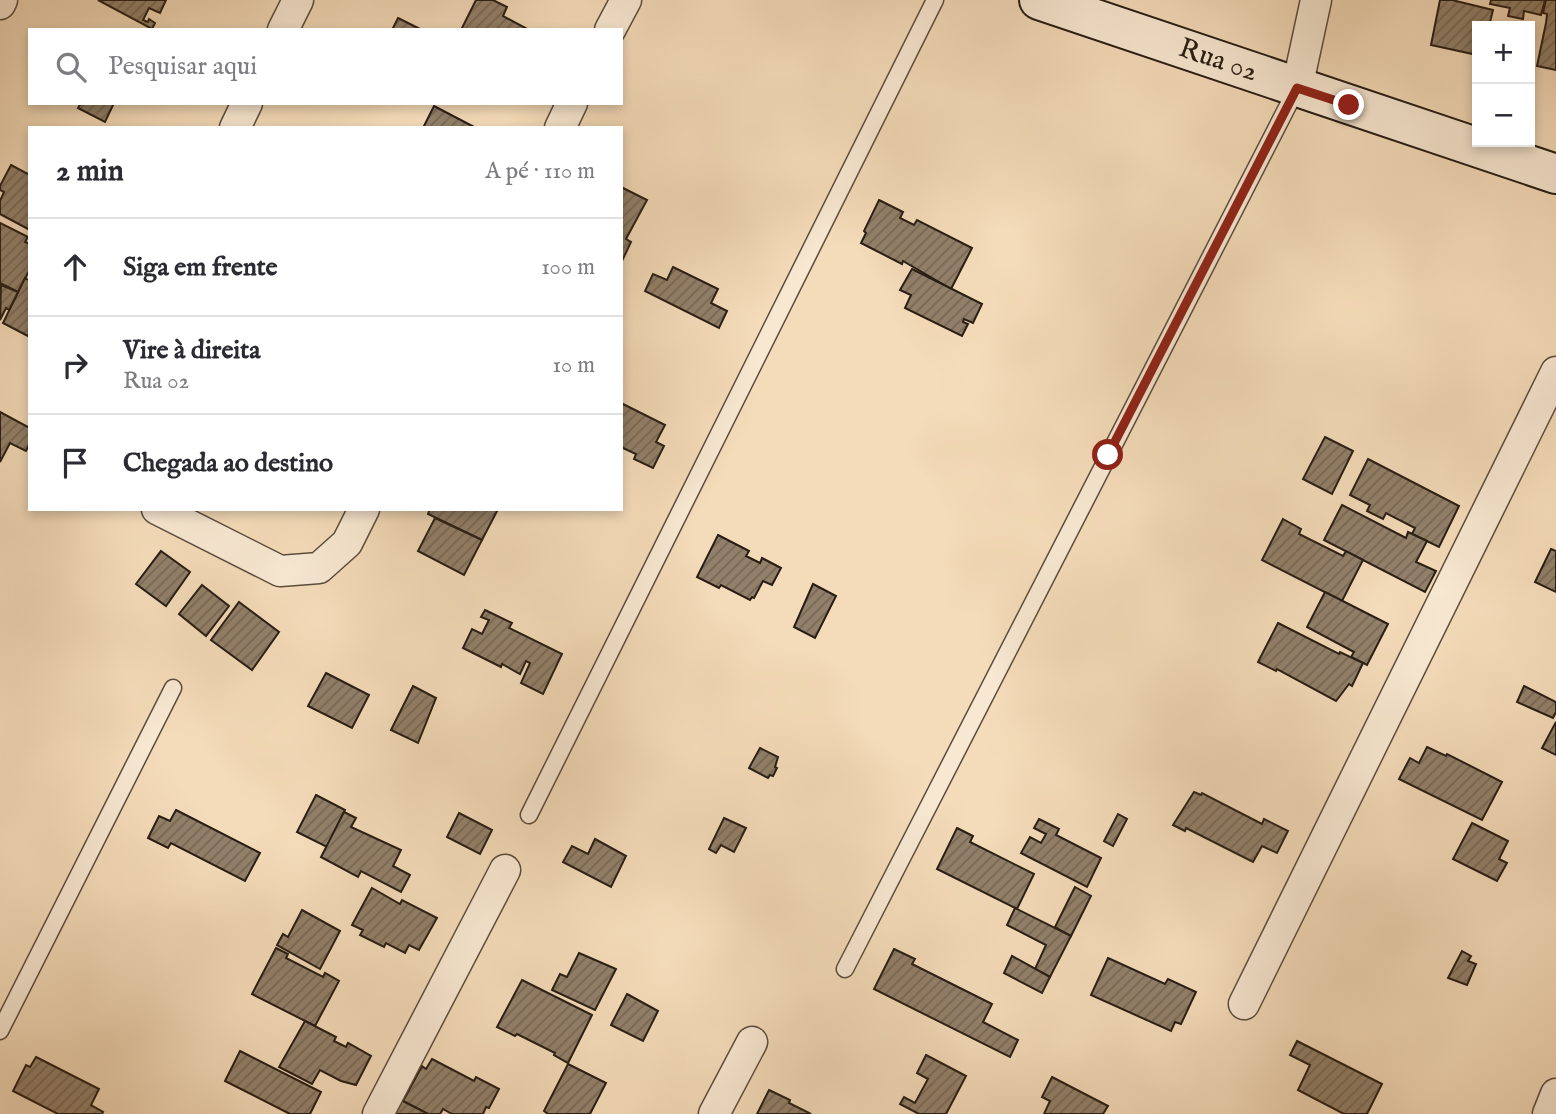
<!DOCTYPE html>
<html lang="pt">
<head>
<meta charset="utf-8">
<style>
  :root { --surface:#fff; --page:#f2f2f3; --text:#2b2b33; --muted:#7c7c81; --line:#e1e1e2 }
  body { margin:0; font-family:"IM FELL English",serif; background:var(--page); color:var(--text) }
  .controls { position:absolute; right:21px; top:21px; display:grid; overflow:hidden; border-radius:0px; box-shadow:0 4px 10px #0003 }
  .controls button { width:63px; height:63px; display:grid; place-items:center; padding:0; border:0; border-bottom:2px solid var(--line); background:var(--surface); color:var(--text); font:35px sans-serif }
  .stop { position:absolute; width:21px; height:21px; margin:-16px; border:5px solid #8f2418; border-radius:50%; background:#fff }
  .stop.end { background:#8f2418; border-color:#fff; box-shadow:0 2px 7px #0008 }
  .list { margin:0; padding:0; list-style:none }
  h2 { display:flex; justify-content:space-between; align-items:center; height:91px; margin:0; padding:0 28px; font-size:30px }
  h2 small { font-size:23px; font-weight:400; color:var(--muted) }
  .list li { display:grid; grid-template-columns:46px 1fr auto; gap:21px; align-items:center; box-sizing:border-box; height:98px; padding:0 28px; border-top:2px solid var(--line) }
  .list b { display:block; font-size:26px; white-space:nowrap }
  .list p { margin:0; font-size:23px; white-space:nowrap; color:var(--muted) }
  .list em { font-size:23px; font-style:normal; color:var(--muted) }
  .icon { flex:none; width:38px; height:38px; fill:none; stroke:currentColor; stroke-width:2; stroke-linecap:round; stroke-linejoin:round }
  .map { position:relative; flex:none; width:1556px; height:1114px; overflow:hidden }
  .search { position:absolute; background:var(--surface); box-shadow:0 4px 10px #0003; left:28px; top:28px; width:595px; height:77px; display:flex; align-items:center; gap:18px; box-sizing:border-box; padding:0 24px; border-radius:0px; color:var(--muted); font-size:26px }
  .panel { position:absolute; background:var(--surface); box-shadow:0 4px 10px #0003; left:28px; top:126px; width:595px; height:385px; border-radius:0px }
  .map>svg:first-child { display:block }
</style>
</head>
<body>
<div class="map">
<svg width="1556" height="1114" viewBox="0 0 1556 1114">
  <defs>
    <pattern id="building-hatch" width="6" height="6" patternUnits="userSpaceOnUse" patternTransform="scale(1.75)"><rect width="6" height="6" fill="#92806a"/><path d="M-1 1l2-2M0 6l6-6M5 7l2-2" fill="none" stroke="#776856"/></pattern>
  </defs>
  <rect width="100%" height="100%" fill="#f4dbb9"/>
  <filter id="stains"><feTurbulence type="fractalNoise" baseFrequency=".00286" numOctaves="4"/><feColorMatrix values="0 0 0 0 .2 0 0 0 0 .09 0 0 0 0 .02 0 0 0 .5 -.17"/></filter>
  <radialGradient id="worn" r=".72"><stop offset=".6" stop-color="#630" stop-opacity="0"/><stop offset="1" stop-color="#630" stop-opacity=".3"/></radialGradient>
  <!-- building -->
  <g fill="url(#building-hatch)" stroke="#281d14" stroke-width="2">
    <path d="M98,0h68l-6,13 -11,-5 -6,12 5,2 1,-3 6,4 -3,6z"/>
    <path d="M476,0h17l14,7 -4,9 26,14h-68z"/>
    <path d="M1440,0h12l41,10 -4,16h-12v29l-46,-10z"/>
    <path d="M1491,0h54l-4,15 -17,-4 -1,8 -15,-3 2,-8 -20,-4z"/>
    <path d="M1546,0h10v70l-19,-4 9,-43 1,-9 -4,-1z"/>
    <path d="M398,18l24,12h-30z"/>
    <path d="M81,103h33l-9,19 -27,-14z"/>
    <path d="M434,106l42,22h-53z"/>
    <path d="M11,165l19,10v55l-30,-16v-13l4,-9 -4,-2v-4z"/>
    <path d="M621,187l26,13 -21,39 5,3 -10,21z"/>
    <path d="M879,200l24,12 -3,6 14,7 3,-5 55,28 -21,41 -48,-28 -1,3 -41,-21 5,-10 -2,-2z"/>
    <path d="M0,223l28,14 -3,5 5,2v25l-12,23 -18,-9z"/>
    <path d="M673,267l45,22 -7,14 16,8 -8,17 -74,-37 8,-17 14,6z"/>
    <path d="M912,269l70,35 -9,19 -9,-4 -1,3 5,2 -6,12 -57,-28 6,-13 -11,-5z"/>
    <path d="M25,278l5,3v50l-2,5 -25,-13z"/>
    <path d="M1,285l17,7 -9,18 -3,-2 -6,12z"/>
    <path d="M621,403l44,22 -9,17 8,4 -11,22 -19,-9 2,-5 -15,-7z"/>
    <path d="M0,412l30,16v15l-4,8 -16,-8 -10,19z"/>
    <path d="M1325,437l28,14 -21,43 -29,-15z"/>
    <path d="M1368,459l91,47 -20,41 -27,-13 3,-6 -29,-15 -3,6 -16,-8 3,-6 -20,-10z"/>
    <path d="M1342,505l64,33 2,-6 19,9 -11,21 20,9 -11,21 -101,-52z"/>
    <path d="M430,509h64l3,2 -15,29 -54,-26z"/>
    <path d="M435,518l47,22 -18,35 -46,-24z"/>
    <path d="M1283,519l18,10 -2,5 44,22 3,-5 17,9 -21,41 -80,-41z"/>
    <path d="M718,535l31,16 -3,5 14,7 2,-5 19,10 -9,17 -9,-4 -9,17 -2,-1 -2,3 -29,-15 -2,3 -22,-11z"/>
    <path d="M1551,549l5,2v41l-21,-10z"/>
    <path d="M161,551l29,21 -24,34 -30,-22z"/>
    <path d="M813,584l23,12 -21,42 -21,-11z"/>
    <path d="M202,585l27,21 -23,30 -27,-22z"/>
    <path d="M1325,592l63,32 -21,41 -16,-8 3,-5 -47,-25z"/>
    <path d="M239,602l40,30 -27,38 -41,-30z"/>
    <path d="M485,610l27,13 -3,5 53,26 -19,40 -22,-11 9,-20 -4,-2 -6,13 -18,-10 -1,3 -38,-19 9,-19 10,5 7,-14 -8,-3z"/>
    <path d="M1278,623l61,31 1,-2 23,11 -11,23 -3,-2 -13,17 -59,-32 -1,2 -18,-9z"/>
    <path d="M326,673l43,22 -17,33 -44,-22z"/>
    <path d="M413,686l23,12 -18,45 -27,-13z"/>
    <path d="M1524,686l32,16v10l-3,6 -36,-16z"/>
    <path d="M1556,722v33l-14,-7z"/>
    <path d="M1427,747l19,9 1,-2 55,28 -20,38 -83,-41 11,-21 9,5z"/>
    <path d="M760,748l18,9 -3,10 2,1 -4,8 -3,-1 -2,3 -19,-10z"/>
    <path d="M1194,792l7,3 1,-2 60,31 2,-5 24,12 -11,22 -15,-7 -9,16 -67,-34 -1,3 -12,-6z"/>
    <path d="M316,795l29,15 -18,37 -30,-15z"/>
    <path d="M176,810l84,43 -15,28 -74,-38 -3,5 -20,-10 11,-22 11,5z"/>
    <path d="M344,812l12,6 -5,9 50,23 -8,16 17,9 -9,17 -40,-21 -3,6 -37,-20z"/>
    <path d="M459,813l33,17 -12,24 -33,-17z"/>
    <path d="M1118,814l9,5 -14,27 -9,-5z"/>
    <path d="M724,818l22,10 -12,24 -13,-7 -5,8 -7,-4z"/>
    <path d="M1039,819l20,10 -3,6 45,23 -14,29 -66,-34 9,-16 11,6 5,-9 -12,-6z"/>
    <path d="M1472,823l36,18 -9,18 8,4 -10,18 -44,-22z"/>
    <path d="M957,828l16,8 -3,6 64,32 -17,35 -80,-40z"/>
    <path d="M595,839l31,17 -15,31 -48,-25 9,-16 16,8z"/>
    <path d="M1075,887l16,9 -20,40 -16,-9z"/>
    <path d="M372,888l28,16 2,-4 35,18 -18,32 -10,-5 -4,8 -19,-10 -2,4 -24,-12 3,-5 -11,-5z"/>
    <path d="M1015,908l56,28 -21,41 -15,-8 11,-24 -39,-20z"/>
    <path d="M302,910l38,21 -20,38 -43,-24 6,-11 5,3z"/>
    <path d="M276,948l12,6 -2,4 37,19 2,-4 14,8 -24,45 -63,-32z"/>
    <path d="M894,949l21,10 -3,5 80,40 -9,18 35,18 -8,17 -136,-68z"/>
    <path d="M1462,951l9,5 -3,5 8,3 -9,21 -19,-7z"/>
    <path d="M579,953l37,16 -21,41 -43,-20 8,-16 7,3z"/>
    <path d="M1012,956l38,21 -8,16 -38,-20z"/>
    <path d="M1108,958l57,26 3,-5 28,13 -15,32 -6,-2 -4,9 -80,-36z"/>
    <path d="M522,980l70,35 -24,48 -14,-8 1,-2 -38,-19 -2,2 -18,-9z"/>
    <path d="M627,994l31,17 -15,30 -32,-16z"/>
    <path d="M305,1021l31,16 -2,4 12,6 2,-4 23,13 -15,29 -15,-4 -21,-11 -8,14 -33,-17z"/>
    <path d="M1297,1041l85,43 -15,30h-23l-46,-24 12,-25 -20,-10z"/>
    <path d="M240,1051l81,41 -11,22h-20l-65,-33z"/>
    <path d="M926,1055l40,21 -20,38h-27l-19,-10 4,-7 11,6 13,-24 -11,-6z"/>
    <path d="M36,1057l63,32 -8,16 12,7 -1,2h-44l-45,-23 13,-26 4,2z"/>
    <path d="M432,1059l42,22 2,-4 23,12 -10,19 -3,-1 -3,7h-31l-9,-5 -3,5h-12l-25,-13 19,-35 4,3z"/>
    <path d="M568,1064l38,19 -16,31h-42l-4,-3z"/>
    <path d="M1052,1077l56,29 -5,8h-59l6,-13 -8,-4z"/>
    <path d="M769,1090l21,10 -1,3 22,11h-54z"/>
    <path d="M397,1098l31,16h-39z"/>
  </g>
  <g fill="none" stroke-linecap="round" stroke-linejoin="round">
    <defs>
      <g id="lane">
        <path d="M529,815l406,-815"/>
        <path d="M845,969l452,-881"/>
        <path d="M0,1031l173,-343"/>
      </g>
      <g id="street">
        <path d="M0,4l2,-4"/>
        <path d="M283,30l15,-30"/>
        <path d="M610,30l16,-30"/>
        <path d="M1297,88l19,-88"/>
        <path d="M235,128l12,-25"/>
        <path d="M560,128l12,-25"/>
        <path d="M157,509l123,62 39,-3 28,-25 17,-34"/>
        <path d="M1244,1004l312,-632"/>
        <path d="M378,1114l127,-244"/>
        <path d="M714,1114l38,-72"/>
        <path d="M1548,1114l8,-20"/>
      </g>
      <g id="secondary">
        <path id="s1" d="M1039,0l517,174"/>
      </g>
    </defs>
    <!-- lane casing -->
    <use href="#lane" stroke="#5b4c3d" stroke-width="19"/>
    <!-- street casing -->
    <use href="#street" stroke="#5b4c3d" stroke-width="33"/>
    <!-- secondary casing -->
    <use href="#secondary" stroke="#281d14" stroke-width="42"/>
    <!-- lane -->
    <use href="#lane" stroke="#f8e8d2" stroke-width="16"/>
    <!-- street -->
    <use href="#street" stroke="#f8e8d2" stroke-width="30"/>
    <!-- secondary -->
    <use href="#secondary" stroke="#f8e8d2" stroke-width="38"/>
  </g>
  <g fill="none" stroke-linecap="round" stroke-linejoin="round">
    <!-- route -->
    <path stroke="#8f2418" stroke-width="9" d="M1108,455l189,-367 52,17"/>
  </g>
  <g text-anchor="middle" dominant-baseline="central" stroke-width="7" stroke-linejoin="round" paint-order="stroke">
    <!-- street labels -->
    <g font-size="28" fill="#281d14" stroke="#f8e8d2">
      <text stroke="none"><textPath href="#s1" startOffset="189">Rua 02</textPath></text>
    </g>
  </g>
  <rect width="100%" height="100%" filter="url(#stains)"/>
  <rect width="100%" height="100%" fill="url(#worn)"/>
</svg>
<div class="controls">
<button>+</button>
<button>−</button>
</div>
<div class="stop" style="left:1108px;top:455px"></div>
<div class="stop end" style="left:1349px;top:105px"></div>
<div class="search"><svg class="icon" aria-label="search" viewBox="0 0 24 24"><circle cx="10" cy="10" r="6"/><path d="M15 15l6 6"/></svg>Pesquisar aqui</div>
<section class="panel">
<h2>2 min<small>A pé · 110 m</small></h2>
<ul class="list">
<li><svg class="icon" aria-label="ahead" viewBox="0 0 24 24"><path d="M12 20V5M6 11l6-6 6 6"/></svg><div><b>Siga em frente</b></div><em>100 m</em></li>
<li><svg class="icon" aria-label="right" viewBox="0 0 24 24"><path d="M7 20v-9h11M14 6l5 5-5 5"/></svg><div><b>Vire à direita</b><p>Rua 02</p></div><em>10 m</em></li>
<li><svg class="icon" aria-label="arrive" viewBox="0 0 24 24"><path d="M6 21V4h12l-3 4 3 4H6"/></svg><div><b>Chegada ao destino</b></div></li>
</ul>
</section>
</div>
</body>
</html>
